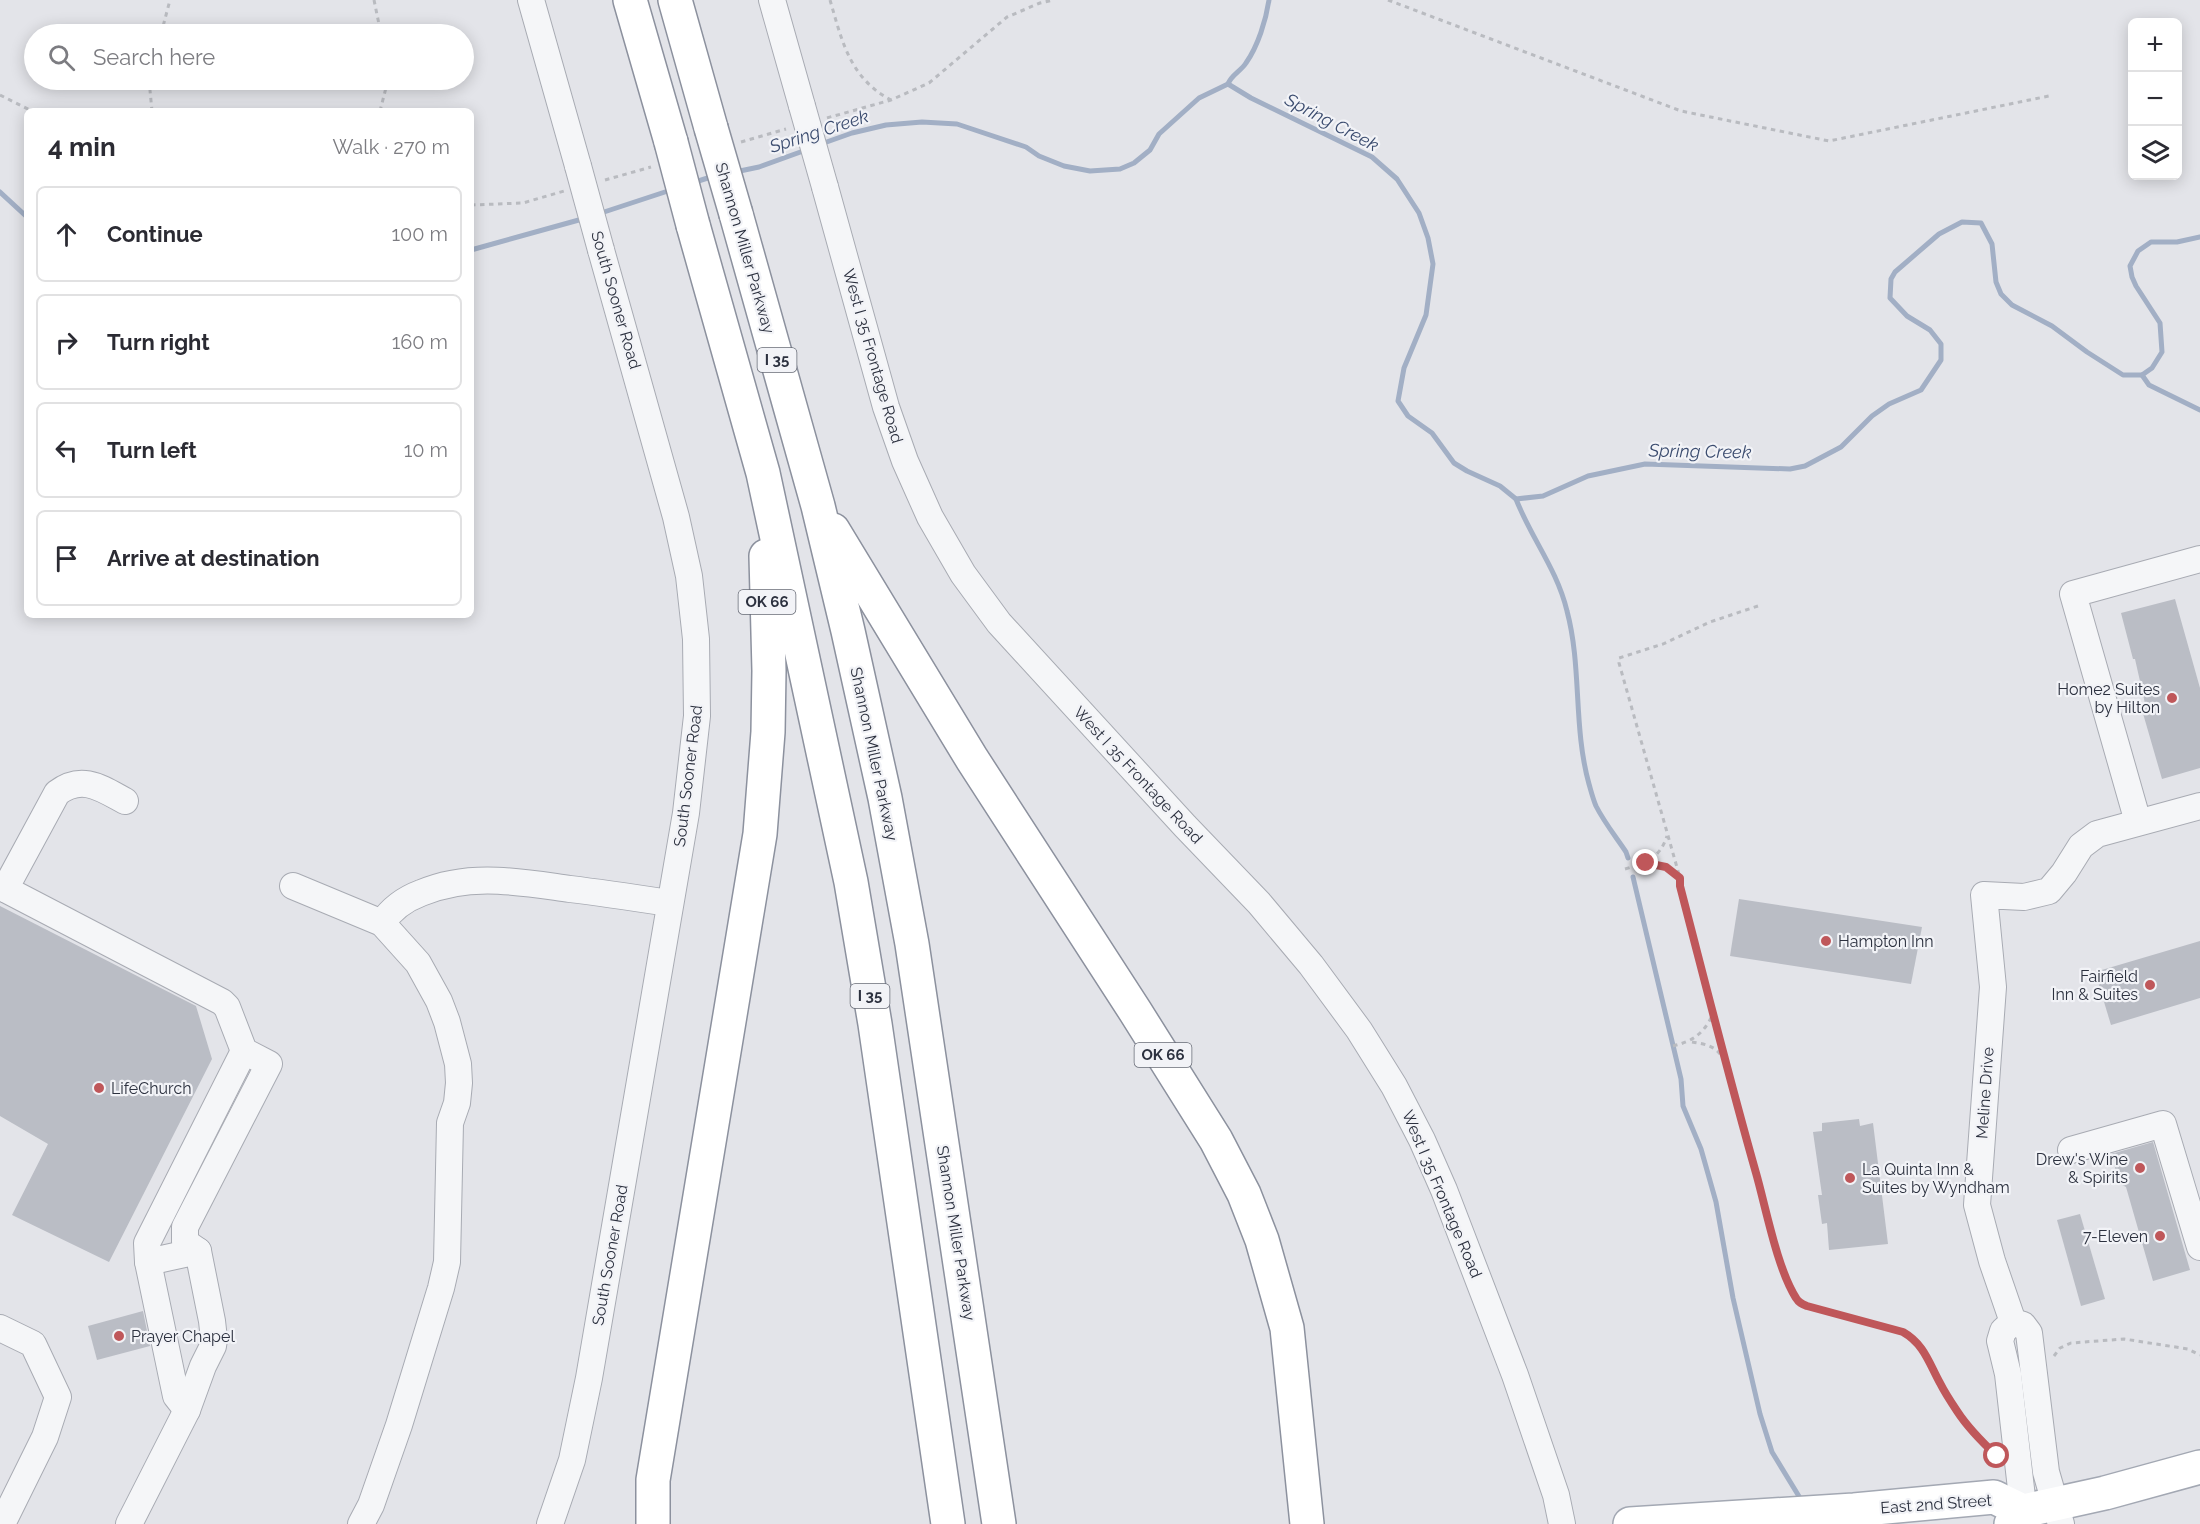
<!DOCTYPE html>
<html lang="en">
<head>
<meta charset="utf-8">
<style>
  :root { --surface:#fff; --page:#f2f2f3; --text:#2b2b33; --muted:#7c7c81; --line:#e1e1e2 }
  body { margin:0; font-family:Raleway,sans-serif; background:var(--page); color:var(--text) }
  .controls { position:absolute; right:18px; top:18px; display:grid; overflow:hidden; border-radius:9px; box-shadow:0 3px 15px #0003 }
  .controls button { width:54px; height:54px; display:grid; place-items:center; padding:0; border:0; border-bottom:2px solid var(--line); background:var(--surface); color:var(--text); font:30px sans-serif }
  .stop { position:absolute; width:18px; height:18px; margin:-14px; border:4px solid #bf575a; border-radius:50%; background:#fff }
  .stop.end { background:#bf575a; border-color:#fff; box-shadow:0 2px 6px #0008 }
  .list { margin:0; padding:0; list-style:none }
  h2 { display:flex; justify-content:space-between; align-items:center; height:78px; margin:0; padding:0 24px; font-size:26px }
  h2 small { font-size:20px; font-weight:400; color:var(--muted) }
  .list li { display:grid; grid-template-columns:39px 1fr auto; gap:18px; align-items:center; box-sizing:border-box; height:96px; margin:0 12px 12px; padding:0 12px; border:2px solid var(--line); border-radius:9px }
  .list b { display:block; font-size:22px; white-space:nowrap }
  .list em { font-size:20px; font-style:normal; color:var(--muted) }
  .icon { flex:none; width:33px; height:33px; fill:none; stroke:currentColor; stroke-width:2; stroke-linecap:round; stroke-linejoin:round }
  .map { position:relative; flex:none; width:2200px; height:1524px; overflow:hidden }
  .search { position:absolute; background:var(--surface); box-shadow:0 3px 15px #0003; left:24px; top:24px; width:450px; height:66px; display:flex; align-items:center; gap:15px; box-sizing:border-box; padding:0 21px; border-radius:33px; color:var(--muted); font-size:22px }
  .panel { position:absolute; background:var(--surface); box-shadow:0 3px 15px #0003; left:24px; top:108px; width:450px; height:510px; border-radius:9px }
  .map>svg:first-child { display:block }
</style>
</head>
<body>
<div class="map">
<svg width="2200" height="1524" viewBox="0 0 2200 1524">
  <rect width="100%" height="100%" fill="#e3e4e9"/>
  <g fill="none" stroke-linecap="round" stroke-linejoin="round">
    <!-- stream -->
    <g stroke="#a2afc5" stroke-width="5">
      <path d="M1228,84l23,14 121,59 25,22 22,34 9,25 5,26 -7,51 -22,53 -6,33 10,15 24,17 22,30 13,8 33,15 16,13 27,-3 45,-20 57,-12 145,5 15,-3 36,-19 31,-31 17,-12 32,-14 20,-30v-16l-11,-14 -23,-14 -17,-18 1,-19 4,-7 44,-38 23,-12 19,1 11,21 4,38 5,12 11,11 40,21 35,26 36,23h19l10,-7 10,-16 -2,-29 -24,-37 -4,-9 -2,-11 8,-15 13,-9h26l23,-5"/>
      <path d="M1228,84c3,-9 13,-13 18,-21 12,-17 20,-43 23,-63"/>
      <path d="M821,144l31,-11 34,-8 36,-3 35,2 69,23 13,9 25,10 26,5 30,-2 14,-6 16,-13 9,-16 40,-36 29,-14"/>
      <path d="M735,172l24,-5 47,-17"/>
      <path d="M692,183l22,-7"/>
      <path d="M0,192l27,25"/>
      <path d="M598,214l73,-24"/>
      <path d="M471,250l115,-32"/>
      <path d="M2142,375l7,10 51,25"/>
      <path d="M1516,499c15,39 41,70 51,112 15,56 6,116 22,173 2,7 4,15 7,22 8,16 20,31 30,46l2,6"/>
      <path d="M1633,877l48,202 2,27 18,43 15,53 17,96 27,116 12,38 28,46"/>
    </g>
  </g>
  <!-- building -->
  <g fill="#babdc5">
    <path d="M2175,599l25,89v80l-38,11 -20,-69 4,-2 -11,-49h-2l-12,-46z"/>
    <path d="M1739,899l183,28 -11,57 -181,-28z"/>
    <path d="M0,906l196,100 16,53 -103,203 -97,-47 36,-71 -48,-28z"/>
    <path d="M2200,941v57l-89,27 -16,-53z"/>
    <path d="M1859,1119l1,7 13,-3 15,121 -59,6 -2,-27 -5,1 -4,-29h4l-9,-63 9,-1v-8z"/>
    <path d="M2153,1142l37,128 -37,11 -27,-94 -6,-3 -9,-30z"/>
    <path d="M2080,1214l25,85 -24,7 -24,-86z"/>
    <path d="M143,1311l7,35 -53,14 -9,-34z"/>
  </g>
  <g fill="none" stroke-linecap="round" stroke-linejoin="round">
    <defs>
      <g id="minor">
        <path d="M531,0l47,166"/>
        <path d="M772,0l30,106"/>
        <path d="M825,187l61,220 19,54 25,56 33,57 36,49 186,203 74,77 52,62 48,65 35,56 28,54 22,50 71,185 41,120 6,29"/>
        <path d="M2138,822l-65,-228 127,-35"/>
        <path d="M293,886l89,37 36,40 21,38 8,21 11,42 1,19 -2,20 -7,20 -3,139 -6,26 -42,137 -28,80 -10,19"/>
        <path d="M0,887l5,2 52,-96c25,-19 44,-5 68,8"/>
        <path d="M5,889l217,113 5,5 17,44 25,13 -84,163v15l13,9 14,70 2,18 -1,7 -10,20 -16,44 -58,114"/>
        <path d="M382,923c10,-15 23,-24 39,-30 49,-21 98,-11 149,-4 33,4 66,9 99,14"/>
        <path d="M2071,1150l92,-26 37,123"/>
        <path d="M148,1262l50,-11"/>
        <path d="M2013,1322l-21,-61 -15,-56 16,-218 -9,-92 40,2 25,-6 15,-18 17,-27 16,-12 103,-28"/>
        <path d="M2013,1322l10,3 6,8 17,139 15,52"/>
        <path d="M2013,1322l-10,9 -3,10 8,33 17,150"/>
        <path d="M0,1328l33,16 25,53 -13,40 -43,87"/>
        <path d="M187,1410l-11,-14 -28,-134 -1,-19 97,-192"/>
        <path d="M550,1524l22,-64 17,-82 97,-565 11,-97 -1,-77 -7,-63 -13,-59 -75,-267"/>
      </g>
      <g id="major">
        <path d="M1630,1524l224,-14 140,-13 29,14"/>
        <path d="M2011,1524l12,-13 82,-18 95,-26"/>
      </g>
      <g id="highway">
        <path d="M630,0l41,142"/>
        <path d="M675,0l36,128"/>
        <path d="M736,214l82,292 30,125 37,167 27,146 87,580"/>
        <path d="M693,225l70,248 88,409 24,142 73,500"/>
        <path d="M833,530l139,229 163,252 81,129 28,54 18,46 25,88 20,196"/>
        <path d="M653,1524v-44l107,-646 8,-102 1,-61 -3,-115"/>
      </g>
    </defs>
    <!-- minor casing -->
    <use href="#minor" stroke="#a8abb3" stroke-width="28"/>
    <!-- major casing -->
    <use href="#major" stroke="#a3a8b3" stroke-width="36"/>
    <!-- highway casing -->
    <use href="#highway" stroke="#8c919e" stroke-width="36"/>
    <!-- path -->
    <g stroke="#b9bbc0" stroke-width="3" stroke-dasharray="4.5 4.5" stroke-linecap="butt">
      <path d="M374,0l7,34"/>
      <path d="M830,0c9,30 16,64 41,86 6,6 13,10 20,14"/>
      <path d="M1388,0l293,111 148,30 220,-45"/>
      <path d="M161,34l9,-34"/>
      <path d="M149,80l3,31"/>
      <path d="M0,95l32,16"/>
      <path d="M380,111l8,-31"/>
      <path d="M827,118l64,-18 38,-17 78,-66 33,-14 13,-3"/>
      <path d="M741,142l45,-13"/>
      <path d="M605,180l46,-13"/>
      <path d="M471,205l52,-2 41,-12"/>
      <path d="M1758,606l-48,16 -47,22 -44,14v5l61,215v8c25,99 51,198 78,297 10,33 21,94 42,120l103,30c23,12 27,34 39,55 15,24 31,46 52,65"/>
      <path d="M1647,863l19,4 12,10"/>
      <path d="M1625,869c21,-6 35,-11 42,-33"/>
      <path d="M1692,1042c13,2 24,4 30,15"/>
      <path d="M1673,1046c20,-5 30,-12 39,-30"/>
      <path d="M2054,1356l6,-8 11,-5 53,-4 64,10 12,6"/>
    </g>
    <!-- minor -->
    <use href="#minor" stroke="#f5f6f8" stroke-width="26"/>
    <!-- major -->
    <use href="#major" stroke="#fff" stroke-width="33"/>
    <!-- highway -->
    <use href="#highway" stroke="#fff" stroke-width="33"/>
    <defs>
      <g id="minor-bridge">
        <path d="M802,106l23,81"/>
        <path d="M578,166l23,84"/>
      </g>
      <g id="highway-bridge">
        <path d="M711,128l25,86"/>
        <path d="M671,142l22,83"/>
      </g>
    </defs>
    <!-- minor-bridge casing -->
    <use href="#minor-bridge" stroke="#a8abb3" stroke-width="28" stroke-linecap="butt"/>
    <!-- highway-bridge casing -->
    <use href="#highway-bridge" stroke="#8c919e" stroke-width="36" stroke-linecap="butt"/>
    <!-- minor-bridge -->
    <use href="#minor-bridge" stroke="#f5f6f8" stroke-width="26"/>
    <!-- highway-bridge -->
    <use href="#highway-bridge" stroke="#fff" stroke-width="33"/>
  </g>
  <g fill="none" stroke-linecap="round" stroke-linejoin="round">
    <!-- route -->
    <path stroke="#bf575a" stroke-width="8" d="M1646,863l20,4 14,11v8c25,96 49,192 76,287 10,35 21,95 40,125 3,5 6,6 11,8l96,26c21,12 26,31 37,51 5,10 11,19 17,28 11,17 25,31 40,45"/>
  </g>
  <!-- markers -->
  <g fill="#bf575a" stroke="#f2f3f7" stroke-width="2">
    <circle cx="2172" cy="698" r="6"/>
    <circle cx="1826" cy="941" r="6"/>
    <circle cx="2150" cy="985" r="6"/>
    <circle cx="99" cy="1088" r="6"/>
    <circle cx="2140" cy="1168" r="6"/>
    <circle cx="1850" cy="1178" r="6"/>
    <circle cx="2160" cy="1236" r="6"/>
    <circle cx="119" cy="1336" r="6"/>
  </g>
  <g text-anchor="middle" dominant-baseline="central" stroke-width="4.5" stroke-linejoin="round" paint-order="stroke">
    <!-- shield labels -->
    <g fill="#f2f3f7" stroke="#676b76" stroke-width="1.5">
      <rect x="757.5" y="348" width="39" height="24" rx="4.5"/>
      <rect x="738.5" y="590" width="57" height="24" rx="4.5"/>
      <rect x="850.5" y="984" width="39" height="24" rx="4.5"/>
      <rect x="1134.5" y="1043" width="57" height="24" rx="4.5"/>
    </g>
    <g font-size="15" font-weight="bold" fill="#2c313f">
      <text x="777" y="360">I 35</text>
      <text x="767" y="602">OK 66</text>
      <text x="870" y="996">I 35</text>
      <text x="1163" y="1055">OK 66</text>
    </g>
    <!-- street labels -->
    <g font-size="16" fill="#2c313f" stroke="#f2f3f7">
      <text transform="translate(745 248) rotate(74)">Shannon Miller Parkway</text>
      <text transform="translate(616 300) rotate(74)">South Sooner Road</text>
      <text transform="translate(873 356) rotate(74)">West I 35 Frontage Road</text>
      <text transform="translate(874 754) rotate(78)">Shannon Miller Parkway</text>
      <text transform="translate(1138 775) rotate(47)">West I 35 Frontage Road</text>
      <text transform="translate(688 776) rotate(-83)">South Sooner Road</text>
      <text transform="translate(1985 1093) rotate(-86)">Meline Drive</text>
      <text transform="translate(1442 1194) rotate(67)">West I 35 Frontage Road</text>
      <text transform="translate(956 1233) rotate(81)">Shannon Miller Parkway</text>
      <text transform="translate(610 1255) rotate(-80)">South Sooner Road</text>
      <text transform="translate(1936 1504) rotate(-4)">East 2nd Street</text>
    </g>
    <!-- poi labels -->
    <g font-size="16" fill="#2c313f" stroke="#f2f3f7" text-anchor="end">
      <text x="2160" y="689">Home2 Suites<tspan x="2160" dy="18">by Hilton</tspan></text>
      <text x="1838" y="941" text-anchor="start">Hampton Inn</text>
      <text x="2138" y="976">Fairfield<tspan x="2138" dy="18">Inn &amp; Suites</tspan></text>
      <text x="111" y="1088" text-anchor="start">LifeChurch</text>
      <text x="2128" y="1159">Drew's Wine<tspan x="2128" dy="18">&amp; Spirits</tspan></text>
      <text x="1862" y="1169" text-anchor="start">La Quinta Inn &amp;<tspan x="1862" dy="18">Suites by Wyndham</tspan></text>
      <text x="2148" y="1236">7-Eleven</text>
      <text x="131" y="1336" text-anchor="start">Prayer Chapel</text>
    </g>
    <!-- water labels -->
    <g font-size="18" font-style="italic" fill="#3b4c6f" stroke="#f2f3f7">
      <text transform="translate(1332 122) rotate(28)">Spring Creek</text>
      <text transform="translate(819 131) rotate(-18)">Spring Creek</text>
      <text transform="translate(1700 451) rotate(1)">Spring Creek</text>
    </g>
  </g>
</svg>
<div class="controls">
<button>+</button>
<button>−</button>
<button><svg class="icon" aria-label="layers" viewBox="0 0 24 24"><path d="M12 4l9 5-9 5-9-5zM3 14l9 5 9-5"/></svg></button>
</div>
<div class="stop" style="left:1997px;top:1456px"></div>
<div class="stop end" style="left:1646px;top:863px"></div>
<div class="search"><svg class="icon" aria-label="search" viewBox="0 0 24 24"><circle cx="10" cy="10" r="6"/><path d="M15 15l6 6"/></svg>Search here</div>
<section class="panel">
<h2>4 min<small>Walk · 270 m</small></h2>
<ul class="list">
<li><svg class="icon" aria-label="ahead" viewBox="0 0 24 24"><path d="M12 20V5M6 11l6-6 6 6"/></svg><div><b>Continue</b></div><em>100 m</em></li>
<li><svg class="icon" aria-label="right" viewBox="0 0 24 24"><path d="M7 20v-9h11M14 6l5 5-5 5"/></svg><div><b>Turn right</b></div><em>160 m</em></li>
<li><svg class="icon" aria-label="left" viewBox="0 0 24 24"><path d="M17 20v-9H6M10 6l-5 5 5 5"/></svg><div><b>Turn left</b></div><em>10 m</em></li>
<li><svg class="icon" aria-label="arrive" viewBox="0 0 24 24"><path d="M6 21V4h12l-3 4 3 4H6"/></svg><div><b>Arrive at destination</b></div></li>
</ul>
</section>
</div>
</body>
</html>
